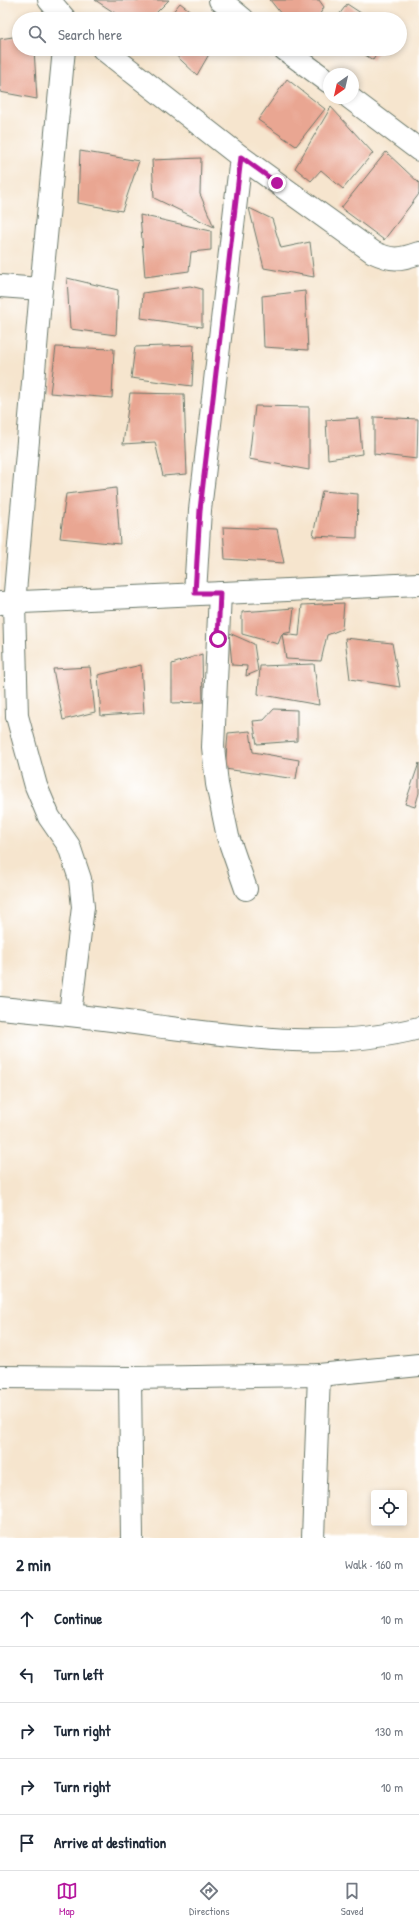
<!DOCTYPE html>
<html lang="en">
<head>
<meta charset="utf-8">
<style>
  :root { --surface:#fff; --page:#f6f6f7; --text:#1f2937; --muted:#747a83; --line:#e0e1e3; --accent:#b5179e }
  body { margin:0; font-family:"Patrick Hand",sans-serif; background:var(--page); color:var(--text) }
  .controls { position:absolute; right:12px; bottom:12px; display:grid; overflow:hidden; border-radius:4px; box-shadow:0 2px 6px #0003 }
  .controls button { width:36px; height:36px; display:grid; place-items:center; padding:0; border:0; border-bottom:1px solid var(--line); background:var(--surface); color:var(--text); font:20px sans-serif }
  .compass { position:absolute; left:323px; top:68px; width:36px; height:36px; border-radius:50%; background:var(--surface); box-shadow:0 2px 6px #0003; rotate:214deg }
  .stop { position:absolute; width:12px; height:12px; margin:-9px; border:3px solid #b5179e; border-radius:50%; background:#fff }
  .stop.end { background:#b5179e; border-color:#fff; box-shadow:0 1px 4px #0008 }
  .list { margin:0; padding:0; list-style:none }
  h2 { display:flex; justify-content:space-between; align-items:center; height:52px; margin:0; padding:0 16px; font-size:17px }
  h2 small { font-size:13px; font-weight:400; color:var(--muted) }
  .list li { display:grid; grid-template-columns:26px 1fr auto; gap:12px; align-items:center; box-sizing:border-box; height:56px; padding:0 16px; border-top:1px solid var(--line) }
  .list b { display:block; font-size:15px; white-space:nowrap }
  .list em { font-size:13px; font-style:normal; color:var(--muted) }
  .icon { flex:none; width:22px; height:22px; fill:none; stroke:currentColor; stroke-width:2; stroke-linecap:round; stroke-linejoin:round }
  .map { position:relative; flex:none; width:419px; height:1538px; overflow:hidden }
  .search { position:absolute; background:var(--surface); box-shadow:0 2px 6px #0003; left:12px; right:12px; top:12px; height:44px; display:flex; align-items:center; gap:10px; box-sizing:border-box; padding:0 14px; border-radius:22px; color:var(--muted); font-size:15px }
  .sheet { height:332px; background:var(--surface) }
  nav { display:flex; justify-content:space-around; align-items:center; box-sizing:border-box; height:56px; border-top:1px solid var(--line); background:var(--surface); font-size:11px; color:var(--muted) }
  nav a { display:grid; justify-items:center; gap:2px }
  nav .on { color:var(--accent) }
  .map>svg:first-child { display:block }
</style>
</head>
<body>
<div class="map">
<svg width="419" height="1538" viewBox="0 0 419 1538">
  <rect width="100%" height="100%" fill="#fff"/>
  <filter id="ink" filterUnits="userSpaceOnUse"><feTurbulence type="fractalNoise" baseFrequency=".025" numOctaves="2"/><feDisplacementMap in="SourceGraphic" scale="8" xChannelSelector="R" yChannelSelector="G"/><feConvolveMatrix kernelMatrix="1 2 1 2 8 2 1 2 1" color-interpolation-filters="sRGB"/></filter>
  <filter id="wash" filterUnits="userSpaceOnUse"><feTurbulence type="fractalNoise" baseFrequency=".012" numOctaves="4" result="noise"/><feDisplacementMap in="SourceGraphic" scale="16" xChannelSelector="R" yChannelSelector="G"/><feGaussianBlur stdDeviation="0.9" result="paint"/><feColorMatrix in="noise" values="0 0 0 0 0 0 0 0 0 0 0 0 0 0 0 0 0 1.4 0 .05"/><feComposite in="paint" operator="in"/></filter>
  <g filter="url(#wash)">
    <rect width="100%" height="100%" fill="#f6e5ce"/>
    <g id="blocks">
      <!-- building -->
      <g fill="#e9a692">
        <path d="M95,0h74l-19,19h-26z"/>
        <path d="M270,0h49l5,7 -7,12h-32z"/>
        <path d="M180,3l21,16h-34z"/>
        <path d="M347,4l23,15h-34z"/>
        <path d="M19,36v13h15l3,50 -37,-7v-53z"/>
        <path d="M169,49h43l-15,26z"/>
        <path d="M356,49h24l-7,11z"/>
        <path d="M287,79l38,30 -29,37 -38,-26z"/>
        <path d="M331,107l42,46 -30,36 -22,-19 -10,11 -16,-13z"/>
        <path d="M80,151l59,10 -17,50 -44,-8z"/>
        <path d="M386,152l33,31v11l-35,46 -43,-32z"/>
        <path d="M201,158l-1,36 14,33 -60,-29 -2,-38z"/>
        <path d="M249,208l23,11 9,29 29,-6 4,35 -50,-9z"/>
        <path d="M140,215l71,16v19l-20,2 -2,19 -44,6z"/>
        <path d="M67,278l51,12 -2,45 -46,-6z"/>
        <path d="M190,286l12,3v38l-61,-9 2,-25z"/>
        <path d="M305,291l3,59 -44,-3 -2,-51z"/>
        <path d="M194,345l-2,41 -61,-8 4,-31z"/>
        <path d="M56,347l58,2 -2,49 -62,-5z"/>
        <path d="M130,393l54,1 3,80 -24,2 -8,-34 -32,2z"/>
        <path d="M255,406l54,1v63l-60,-11z"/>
        <path d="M374,417l44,2 -1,40 -43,-5z"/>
        <path d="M359,418l3,36 -34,5 -2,-39z"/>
        <path d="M116,488l4,56 -60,-6 6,-44z"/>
        <path d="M322,491l36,3 -1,44 -44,-2z"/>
        <path d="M223,527l54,2 7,34 -59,-4z"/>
        <path d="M344,603l-2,26 -15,6 -6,26 -35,-2 -4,-25 -4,10 -36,-10v-22l52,-4 -3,24 -9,2 17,2 3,-31z"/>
        <path d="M229,633l25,11 4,27 -12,5 1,-10 -15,-1z"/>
        <path d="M345,638l47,5 8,44 -50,-8z"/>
        <path d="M202,654l1,48 -31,1v-39z"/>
        <path d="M314,664l5,41 -61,-11 2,-28z"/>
        <path d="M141,665l3,48 -43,3 -3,-41z"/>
        <path d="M90,667l5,45 -32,8 -10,-51z"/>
        <path d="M274,709l23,1v31l-40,3 -4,-23 11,-1z"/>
        <path d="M250,731l3,21 46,8 -3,19 -71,-10 3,-36z"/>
        <path d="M419,763v30l-4,14 -10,-3z"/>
      </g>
    </g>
  </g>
  <g filter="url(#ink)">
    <use href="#blocks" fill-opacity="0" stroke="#6a786a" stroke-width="1"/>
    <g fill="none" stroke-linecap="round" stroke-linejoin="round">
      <defs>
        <g id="minor">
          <path d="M49,0l16,19"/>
          <path d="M220,0l23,19"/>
          <path d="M103,49l138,108 132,95c19,9 26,8 46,1"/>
          <path d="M284,49l45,33"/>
          <path d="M350,98l69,52"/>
          <path d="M0,286l41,3 23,-240"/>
          <path d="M41,289l-27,315 3,112 19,70 13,31 20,29 11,33 3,28 -13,107"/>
          <path d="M195,593l5,-83 41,-353"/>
          <path d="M220,593l-7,154 4,37 11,53 18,52"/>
          <path d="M0,603l419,-19"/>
          <path d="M0,1008c54,5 109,11 163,19 84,11 172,23 256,1"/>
          <path d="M0,1377l130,1 189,-3 100,-10"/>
          <path d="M130,1378l2,160"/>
          <path d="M313,1538l6,-163"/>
        </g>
      </defs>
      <!-- minor casing -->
      <use href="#minor" stroke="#6a786a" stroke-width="24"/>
      <!-- minor -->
      <use href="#minor" stroke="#fff" stroke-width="22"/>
    </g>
  </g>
  <g fill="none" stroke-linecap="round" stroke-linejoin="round" filter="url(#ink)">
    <!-- route -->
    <path stroke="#b5179e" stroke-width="5" d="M218,639l2,-46h-25l5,-83 41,-353 36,26"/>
  </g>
</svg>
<div class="controls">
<button><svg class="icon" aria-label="locate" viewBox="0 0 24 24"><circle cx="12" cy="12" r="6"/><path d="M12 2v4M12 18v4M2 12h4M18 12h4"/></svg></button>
</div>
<svg class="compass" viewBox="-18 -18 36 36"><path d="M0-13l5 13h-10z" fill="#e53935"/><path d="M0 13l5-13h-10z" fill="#747a83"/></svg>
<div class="stop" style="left:218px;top:639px"></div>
<div class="stop end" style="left:277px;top:183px"></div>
<div class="search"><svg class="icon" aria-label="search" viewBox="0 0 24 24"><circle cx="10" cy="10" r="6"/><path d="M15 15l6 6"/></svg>Search here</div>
</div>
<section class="sheet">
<h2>2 min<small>Walk · 160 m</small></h2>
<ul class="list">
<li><svg class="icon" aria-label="ahead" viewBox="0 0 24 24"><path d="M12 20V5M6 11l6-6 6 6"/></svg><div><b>Continue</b></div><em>10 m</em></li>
<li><svg class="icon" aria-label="left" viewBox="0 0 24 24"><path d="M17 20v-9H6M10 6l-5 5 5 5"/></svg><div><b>Turn left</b></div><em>10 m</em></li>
<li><svg class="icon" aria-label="right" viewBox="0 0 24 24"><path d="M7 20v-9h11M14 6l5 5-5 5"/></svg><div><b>Turn right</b></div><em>130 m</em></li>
<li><svg class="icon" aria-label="right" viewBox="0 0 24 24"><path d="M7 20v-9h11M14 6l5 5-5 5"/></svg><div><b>Turn right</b></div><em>10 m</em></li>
<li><svg class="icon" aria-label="arrive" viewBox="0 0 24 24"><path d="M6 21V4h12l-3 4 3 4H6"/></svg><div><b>Arrive at destination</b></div></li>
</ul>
</section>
<nav>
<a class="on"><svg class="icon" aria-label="map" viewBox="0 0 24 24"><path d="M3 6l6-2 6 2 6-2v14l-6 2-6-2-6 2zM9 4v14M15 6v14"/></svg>Map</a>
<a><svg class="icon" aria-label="directions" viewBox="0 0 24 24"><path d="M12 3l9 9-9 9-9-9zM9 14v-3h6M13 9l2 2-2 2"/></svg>Directions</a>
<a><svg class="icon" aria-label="saved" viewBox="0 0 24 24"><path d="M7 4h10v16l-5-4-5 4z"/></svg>Saved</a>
</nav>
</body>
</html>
